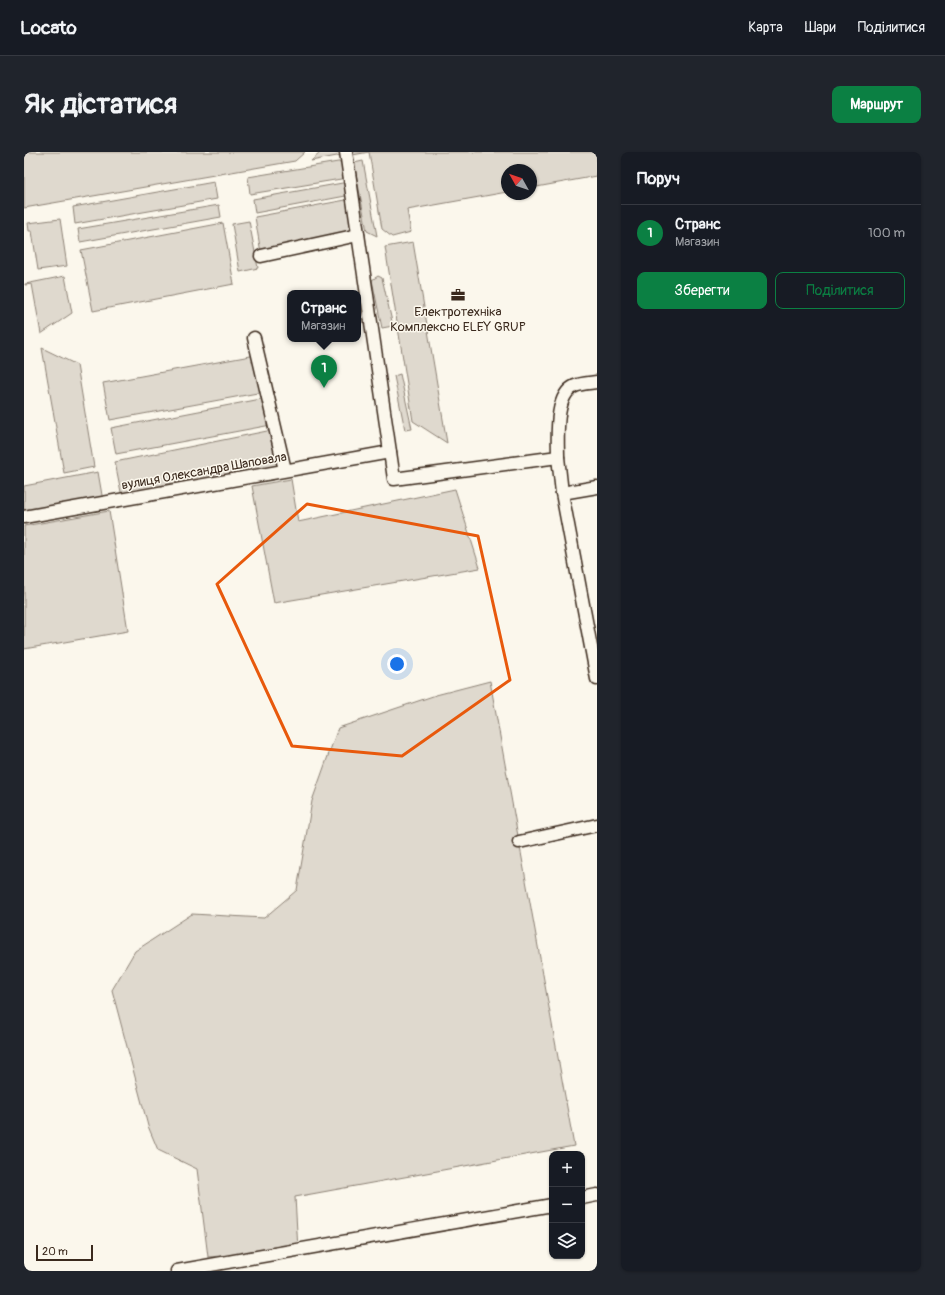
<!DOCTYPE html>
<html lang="uk">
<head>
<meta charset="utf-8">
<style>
  :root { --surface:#171b24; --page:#20242c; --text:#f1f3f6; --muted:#9ea1a6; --line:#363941; --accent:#0b8043 }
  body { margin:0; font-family:Pangolin,sans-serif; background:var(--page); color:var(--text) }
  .controls { position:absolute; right:12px; bottom:12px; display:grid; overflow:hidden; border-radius:8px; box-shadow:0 1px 3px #0004 }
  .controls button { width:36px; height:36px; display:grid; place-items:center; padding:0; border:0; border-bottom:1px solid var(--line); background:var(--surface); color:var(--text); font:20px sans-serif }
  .compass { position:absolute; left:477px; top:12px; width:36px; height:36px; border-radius:50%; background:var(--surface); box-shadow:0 1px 3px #0004; rotate:310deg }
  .scale { position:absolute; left:12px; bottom:10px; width:57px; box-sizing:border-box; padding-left:4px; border:2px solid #3b2a1e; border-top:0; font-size:11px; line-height:14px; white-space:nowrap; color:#3b2a1e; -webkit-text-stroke:3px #fbf7ec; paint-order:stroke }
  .you { position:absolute; left:373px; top:512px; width:14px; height:14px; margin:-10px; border:3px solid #fff; border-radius:50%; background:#1a73e8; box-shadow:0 0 0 6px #1a73e833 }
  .badge { display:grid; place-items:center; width:26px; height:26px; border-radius:50%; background:var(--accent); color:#fff; font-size:13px; font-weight:700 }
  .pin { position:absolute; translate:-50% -33px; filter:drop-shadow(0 1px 2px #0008) }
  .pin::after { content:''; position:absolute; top:21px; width:14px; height:12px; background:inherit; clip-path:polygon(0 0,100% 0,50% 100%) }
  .popup { position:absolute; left:263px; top:138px; width:74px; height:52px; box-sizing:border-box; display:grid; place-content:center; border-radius:8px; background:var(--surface); filter:drop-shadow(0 1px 3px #0005); font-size:13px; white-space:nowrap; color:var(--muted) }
  .popup b { font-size:15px; color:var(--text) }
  .popup::after { content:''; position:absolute; left:50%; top:100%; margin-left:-8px; border:8px solid transparent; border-top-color:var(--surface) }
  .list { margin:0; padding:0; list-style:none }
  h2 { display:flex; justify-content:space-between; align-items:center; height:52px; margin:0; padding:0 16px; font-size:17px }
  h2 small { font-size:13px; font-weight:400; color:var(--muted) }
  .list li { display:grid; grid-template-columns:26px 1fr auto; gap:12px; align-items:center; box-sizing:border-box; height:56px; padding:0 16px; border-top:1px solid var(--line) }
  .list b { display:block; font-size:15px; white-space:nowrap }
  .list p { margin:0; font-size:13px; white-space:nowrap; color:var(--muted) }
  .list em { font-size:13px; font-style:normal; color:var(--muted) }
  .actions { display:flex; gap:8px; padding:12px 16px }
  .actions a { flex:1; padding:9px 0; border:1px solid var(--accent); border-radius:8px; text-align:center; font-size:14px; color:var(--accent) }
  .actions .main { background:var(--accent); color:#fff }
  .icon { flex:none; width:22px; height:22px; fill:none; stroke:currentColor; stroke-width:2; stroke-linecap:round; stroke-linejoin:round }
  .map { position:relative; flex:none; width:573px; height:1119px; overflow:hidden; border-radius:8px }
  header { display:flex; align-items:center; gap:24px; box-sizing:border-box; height:56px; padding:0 20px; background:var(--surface); border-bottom:1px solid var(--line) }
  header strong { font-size:19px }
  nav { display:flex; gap:22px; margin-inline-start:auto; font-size:14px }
  .intro { display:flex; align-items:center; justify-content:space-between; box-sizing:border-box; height:96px; padding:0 24px }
  h1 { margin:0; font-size:28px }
  .button { padding:10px 18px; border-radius:8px; background:var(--accent); color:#fff; font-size:14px; font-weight:700 }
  main { display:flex; gap:24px; padding:0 24px }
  aside { flex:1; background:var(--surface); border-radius:8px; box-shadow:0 1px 3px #0004 }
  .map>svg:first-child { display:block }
</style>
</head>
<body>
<header>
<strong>Locato</strong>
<nav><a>Карта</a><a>Шари</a><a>Поділитися</a></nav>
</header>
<div class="intro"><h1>Як дістатися</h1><a class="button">Маршрут</a></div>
<main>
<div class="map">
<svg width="573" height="1119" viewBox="0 0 573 1119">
  <rect width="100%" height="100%" fill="#fbf7ec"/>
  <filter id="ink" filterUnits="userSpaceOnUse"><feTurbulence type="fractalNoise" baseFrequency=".025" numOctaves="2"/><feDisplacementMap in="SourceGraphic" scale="8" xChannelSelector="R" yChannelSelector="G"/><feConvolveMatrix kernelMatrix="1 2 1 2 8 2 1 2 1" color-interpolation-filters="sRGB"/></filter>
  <g filter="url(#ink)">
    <!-- green -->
    <g fill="#dfd9ce" stroke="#8d8276">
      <path d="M0,0h281l-10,9 -271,47z"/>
      <path d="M297,0h20l1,3 -31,6z"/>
      <path d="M322,0h251v24l-66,12v-18h-24v22l-100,18 4,22 -19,5 -10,-8 -13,-77 -22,4z"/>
      <path d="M320,9l3,17 -97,16 -2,-17z"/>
      <path d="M339,9l14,75 -10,-5 -13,-68z"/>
      <path d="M190,30l3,17 -142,25 -2,-17z"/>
      <path d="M324,30l3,13 -96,18 -2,-14z"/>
      <path d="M327,47l7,35 -97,19 -6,-36z"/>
      <path d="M195,53l2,12 -141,25 -2,-13z"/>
      <path d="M36,67l7,47 -29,4 -6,-39h-3l-1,-8z"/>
      <path d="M225,69l9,47 -18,4 -8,-48z"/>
      <path d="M199,71l11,61 -141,27 -12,-61z"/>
      <path d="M389,90l34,201 -34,-22 -28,-174z"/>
      <path d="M41,124l7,37 -31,21 -9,-50 -7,1v-1z"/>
      <path d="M354,124l4,2 11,48 -11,2 -10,-48z"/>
      <path d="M18,196l35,17 17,102 -30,6z"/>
      <path d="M232,203l7,37 -153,28 -7,-37z"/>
      <path d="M376,222l12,55 -7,1 -11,-54z"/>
      <path d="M242,246l5,27 -155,29 -5,-26z"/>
      <path d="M248,278l7,35 -157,32 -7,-35z"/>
      <path d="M74,320l5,29 -79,13v-28z"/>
      <path d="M267,327l7,43 157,-33 25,79 -206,35 -22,-117z"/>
      <path d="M85,359l19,120 -104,18v-123z"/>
      <path d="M466,529l84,465 -279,51 3,53 -90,7 -11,-88 -39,-19 -10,-24 -36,-136 23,-39 57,-37 72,4 33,-28 15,-89 26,-73 98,-33z"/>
    </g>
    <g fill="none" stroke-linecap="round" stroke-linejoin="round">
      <defs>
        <g id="lane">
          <path d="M322,0l48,327 164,-22c0,-19 -4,-62 17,-71 6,-3 15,-3 22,-4"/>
          <path d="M237,104l97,-21"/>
          <path d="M230,186l31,132"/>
          <path d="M534,305l4,36 35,186"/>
          <path d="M538,341l35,-6"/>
          <path d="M0,365l366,-65"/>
          <path d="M495,690l78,-17"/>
          <path d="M558,1046l15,-3"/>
          <path d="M153,1119l375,-66"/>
        </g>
      </defs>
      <!-- lane casing -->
      <use href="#lane" stroke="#3b2a1e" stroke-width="15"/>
      <!-- lane -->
      <use href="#lane" stroke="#fbf7ec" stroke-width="12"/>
    </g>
  </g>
  <!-- marked area -->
  <path fill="none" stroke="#e8590c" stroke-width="3" stroke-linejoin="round" d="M283,352l171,32 32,144 -108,76 -110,-10 -75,-162z"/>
  <!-- icons -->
  <defs>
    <symbol id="office-bare" viewBox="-9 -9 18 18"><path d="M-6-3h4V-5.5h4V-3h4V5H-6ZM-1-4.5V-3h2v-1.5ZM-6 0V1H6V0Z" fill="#3b2a1e" stroke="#fbf7ec" stroke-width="2.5" paint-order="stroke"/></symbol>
  </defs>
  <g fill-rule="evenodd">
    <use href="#office-bare" x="424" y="133" width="20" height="20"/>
  </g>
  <g text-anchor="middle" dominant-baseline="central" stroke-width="3" stroke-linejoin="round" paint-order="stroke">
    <!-- poi labels -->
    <g font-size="13" fill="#3b2a1e" stroke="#fbf7ec">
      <text x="434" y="160">Електротехніка<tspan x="434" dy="15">Комплексно ELEY GRUP</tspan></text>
    </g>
    <!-- street labels -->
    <g font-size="13" fill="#3b2a1e" stroke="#fbf7ec">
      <text transform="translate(180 319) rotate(-10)">вулиця Олександра Шаповала</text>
    </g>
  </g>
</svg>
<div class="controls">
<button>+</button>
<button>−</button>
<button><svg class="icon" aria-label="layers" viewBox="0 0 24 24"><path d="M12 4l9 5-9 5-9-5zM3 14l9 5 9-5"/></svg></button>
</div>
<svg class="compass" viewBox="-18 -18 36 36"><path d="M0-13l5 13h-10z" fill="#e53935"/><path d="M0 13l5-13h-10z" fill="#9ea1a6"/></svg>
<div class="scale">20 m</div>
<div class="you"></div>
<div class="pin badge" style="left:300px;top:236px">1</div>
<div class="popup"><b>Странс</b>Магазин</div>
</div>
<aside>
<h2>Поруч<small></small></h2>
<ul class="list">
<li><span class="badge">1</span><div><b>Странс</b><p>Магазин</p></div><em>100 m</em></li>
</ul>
<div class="actions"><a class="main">Зберегти</a><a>Поділитися</a></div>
</aside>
</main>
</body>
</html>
